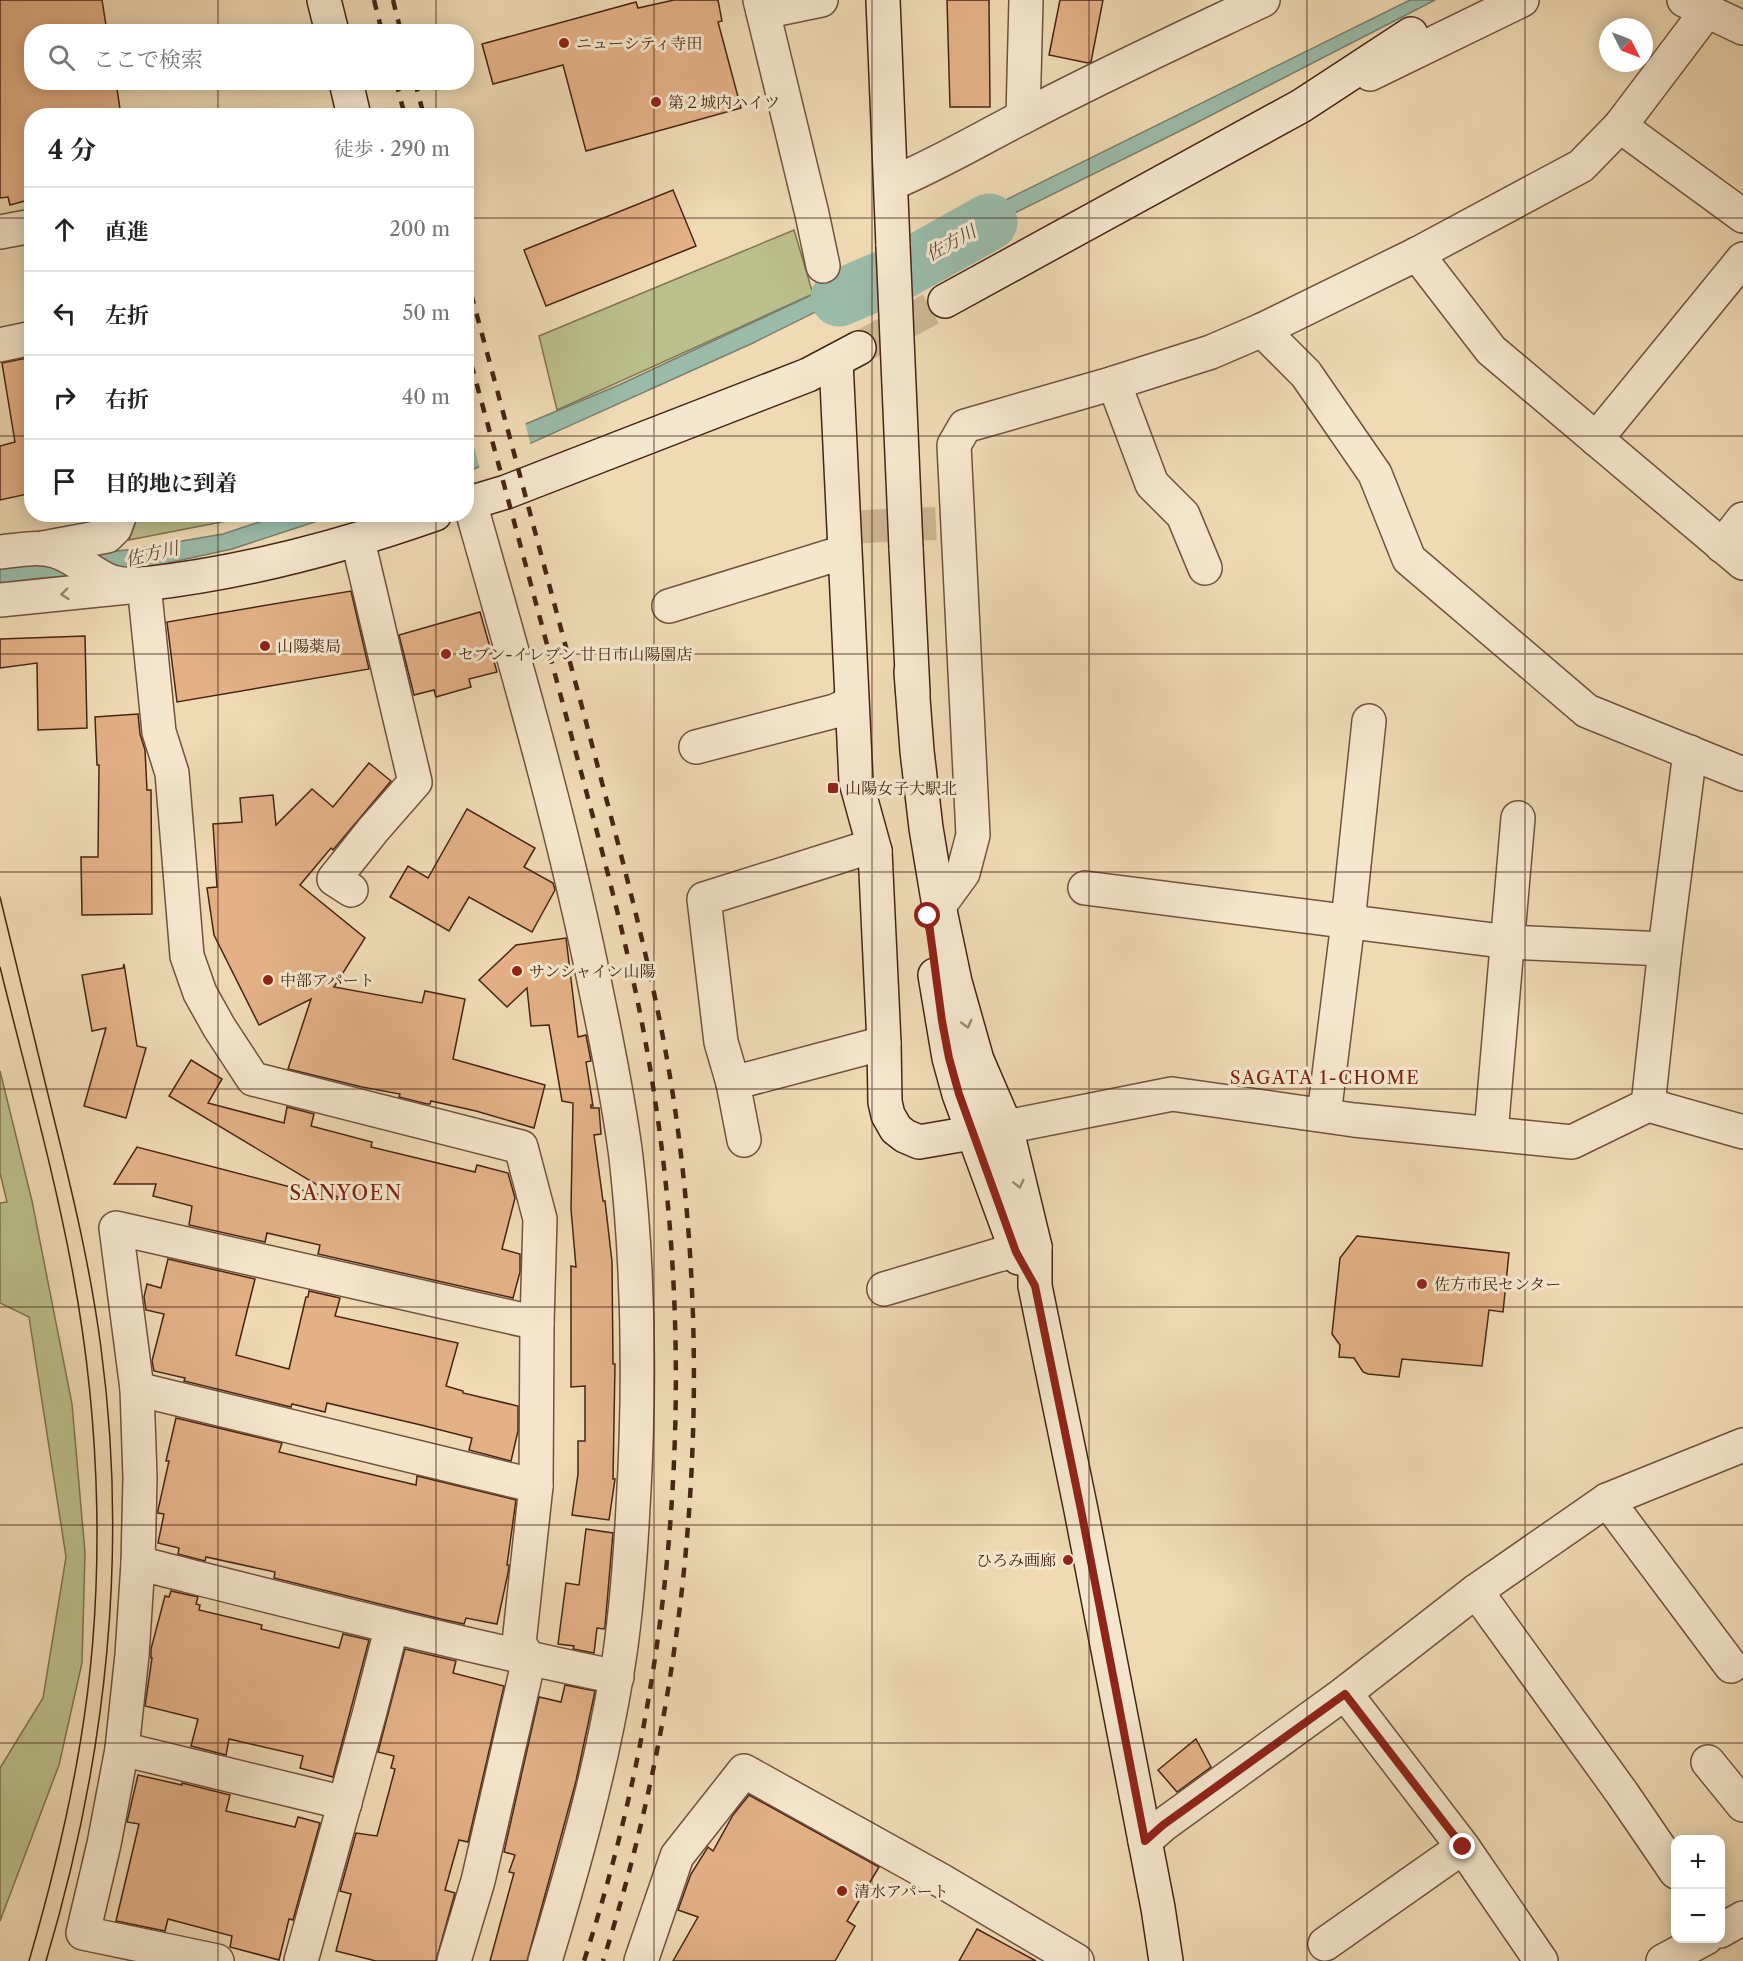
<!DOCTYPE html>
<html lang="ja">
<head>
<meta charset="utf-8">
<style>
  :root { --surface:#fff; --page:#f2f2f2; --text:#222; --muted:#767676; --line:#e0e0e0 }
  body { margin:0; font-family:"Libre Caslon Text","Noto Serif JP",serif; background:var(--page); color:var(--text) }
  .controls { position:absolute; right:18px; bottom:18px; display:grid; overflow:hidden; border-radius:12px; box-shadow:0 3px 15px #0003 }
  .controls button { width:54px; height:54px; display:grid; place-items:center; padding:0; border:0; border-bottom:2px solid var(--line); background:var(--surface); color:var(--text); font:30px sans-serif }
  .compass { position:absolute; left:1599px; top:18px; width:54px; height:54px; border-radius:50%; background:var(--surface); box-shadow:0 3px 15px #0003; rotate:132deg }
  .stop { position:absolute; width:18px; height:18px; margin:-14px; border:4px solid #8f2418; border-radius:50%; background:#fff }
  .stop.end { background:#8f2418; border-color:#fff; box-shadow:0 2px 6px #0008 }
  .list { margin:0; padding:0; list-style:none }
  h2 { display:flex; justify-content:space-between; align-items:center; height:78px; margin:0; padding:0 24px; font-size:26px }
  h2 small { font-size:20px; font-weight:400; color:var(--muted) }
  .list li { display:grid; grid-template-columns:39px 1fr auto; gap:18px; align-items:center; box-sizing:border-box; height:84px; padding:0 24px; border-top:2px solid var(--line) }
  .list b { display:block; font-size:22px; white-space:nowrap }
  .list em { font-size:20px; font-style:normal; color:var(--muted) }
  .icon { flex:none; width:33px; height:33px; fill:none; stroke:currentColor; stroke-width:2; stroke-linecap:round; stroke-linejoin:round }
  .map { position:relative; flex:none; width:1743px; height:1961px; overflow:hidden }
  .search { position:absolute; background:var(--surface); box-shadow:0 3px 15px #0003; left:24px; top:24px; width:450px; height:66px; display:flex; align-items:center; gap:15px; box-sizing:border-box; padding:0 21px; border-radius:24px; color:var(--muted); font-size:22px }
  .panel { position:absolute; background:var(--surface); box-shadow:0 3px 15px #0003; left:24px; top:108px; width:450px; height:414px; border-radius:24px }
  .map>svg:first-child { display:block }
</style>
</head>
<body>
<div class="map">
<svg width="1743" height="1961" viewBox="0 0 1743 1961">
  <rect width="100%" height="100%" fill="#efdab4"/>
  <filter id="stains"><feTurbulence type="fractalNoise" baseFrequency=".00333" numOctaves="4"/><feColorMatrix values="0 0 0 0 .2 0 0 0 0 .09 0 0 0 0 .02 0 0 0 .5 -.17"/></filter>
  <radialGradient id="worn" r=".72"><stop offset=".6" stop-color="#630" stop-opacity="0"/><stop offset="1" stop-color="#630" stop-opacity=".3"/></radialGradient>
  <!-- green -->
  <g fill="#bbbf8b" stroke="#817250" stroke-width="1.5">
    <path d="M794,230l19,64 -256,116 -18,-74z"/>
    <path d="M138,515v-1l119,1 -128,25z"/>
    <path d="M0,1071l32,130 40,203 13,149 -3,110 -23,102 -59,156v-153l43,-70 23,-141 -37,-240 -29,-14v-100l7,-1 -7,-29z"/>
  </g>
  <!-- water -->
  <g fill="#9abba9" stroke="#797f6e" stroke-width="1.5">
    <path d="M1410,0h25l-241,124 -441,219 -286,129 -1,-23 153,-64 233,-109z"/>
    <path d="M280,515h56l-104,34 -101,22 -90,7 -41,5v-19l135,-15 88,-15z"/>
  </g>
  <!-- pier -->
  <g fill="#efdab4">
    <path d="M926,236l1,24 -65,33 -1,-25z"/>
    <path d="M525,422l6,25 -51,23 -7,-27z"/>
  </g>
  <g fill="none" stroke-linecap="round" stroke-linejoin="round">
    <!-- river -->
    <path stroke="#9abba9" stroke-width="57" d="M839,298l59,-25 91,-51"/>
  </g>
  <!-- building -->
  <g fill="#e4b187" stroke="#472515" stroke-width="1.5">
    <path d="M0,0h102l5,32h-75v50h84l5,34h-89v83l-22,6 -2,-8 -8,1z"/>
    <path d="M674,0h44l4,21 -4,1 23,86 -155,43 -23,-86 -70,19 -11,-40 154,-42 2,6z"/>
    <path d="M947,0h42l1,107h-40z"/>
    <path d="M1060,0h43l-12,62 -3,1 -39,-8z"/>
    <path d="M673,190l23,56 -150,60 -22,-56z"/>
    <path d="M32,357v136l-32,7v-54l15,-4 -13,-79z"/>
    <path d="M351,591l18,78 -192,33 -10,-80z"/>
    <path d="M480,612l17,60 -28,7 2,8 -35,10 -2,-7 -20,5 -15,-60z"/>
    <path d="M85,636l2,92 -49,2 -1,-67 -37,5v-29z"/>
    <path d="M138,714l2,20 5,16 2,40h4l1,124 -70,1 -1,-58h17l1,-92h-2l-2,-48z"/>
    <path d="M369,763l22,18 -58,69 -2,-2 -31,37 65,53 -31,49 88,16 3,-12 40,8 -12,60 92,26 -11,43 -58,-17 -45,-10 -1,3h-3l-28,-7 1,-3 -38,-7 -74,-18 23,-70 -52,26 -45,-90 -7,-47 10,-1 -4,-63 29,-2 -2,-24 33,-3 3,30 36,-36 21,18z"/>
    <path d="M467,809l68,39 -11,19 29,16 2,7 -23,42 -63,-35 -20,34 -59,-34 18,-31 20,12z"/>
    <path d="M566,938l12,99 8,-2 5,26 -5,1 7,44 -2,-1v3h8l2,26 -7,1 9,66h2l7,61 1,102h2l-2,115h2l-6,41 -37,-5 6,-41v-33h7v-55l-14,1v-121l5,1 -5,-58 2,-106 -11,-2 -13,-76 -18,1 -4,-38 -20,19 -28,-27 37,-35z"/>
    <path d="M124,964l13,82 9,2 -20,70 -42,-12 22,-78 -14,3 -10,-56 41,-7z"/>
    <path d="M191,1060l31,19 -14,24 76,20 3,-16 27,7 -3,12 61,16 -1,5 104,25 2,-7 31,8 7,25 -13,51 18,5v18l-7,26 -195,-44 2,-9 -53,-12 -2,9 -76,-17 3,-19 -39,-10 3,-12h-42l23,-37 207,54 -175,-105z"/>
    <path d="M1357,1236l152,17 -6,59 -14,-2 -7,56 -80,-7 -3,18 -31,-3 -5,-2 -9,-14 -15,-1 1,-12 -8,-11 8,-76z"/>
    <path d="M168,1259l87,20 -19,76 53,14 17,-72h2l1,-6 31,7 -5,18 123,27 -12,43 17,5v2l55,13v25l-7,30 -42,-11 3,-12 -51,-13 -94,-22 -2,9 -33,-8 -1,3 -107,-26 1,-3 -31,-7 -2,-10 12,-47 -18,-4 -2,-13 3,-13 14,4z"/>
    <path d="M176,1418l106,25 -3,9 61,15 76,18 1,-9 99,24 -9,65h2l-1,8 -11,51 -31,-6 -2,6 -23,-5 -167,-41 1,-6 -69,-15 -1,4 -27,-7 1,-6 -21,-5 6,-29 -6,-1v-3l11,-49h-3z"/>
    <path d="M586,1529l27,4 -8,93 -1,3 -7,-1 -3,25 -21,-4 1,-3 -16,-2 8,-61 13,2z"/>
    <path d="M171,1591l27,6 -2,7 4,1 -1,5 63,15 -1,4 78,19 4,-14 26,6 -36,137 -33,-9 3,-12 -74,-17 -3,16 -35,-9 7,-27 -53,-13 7,-48h-1v-9l14,-53 4,1z"/>
    <path d="M405,1649l51,12 -3,12 51,13 -36,156 -9,-2 -14,50 10,3 -19,68h-60l-40,-10 15,-57 -11,-3 16,-58 21,3 18,-67 -4,-1 3,-12 -16,-4z"/>
    <path d="M565,1685l30,6 -19,90 -19,70 -30,110h-37l24,-88 -5,-1 6,-17 -11,-3 35,-155 22,5z"/>
    <path d="M1196,1739l15,28 -34,25 -19,-22z"/>
    <path d="M138,1775l44,10v-2l48,12 -4,16 69,16 3,-10 22,6 -27,97 -4,-1 -10,41 -49,-13 2,-11 -64,-17 -3,12 -49,-10 23,-97 -12,-2z"/>
    <path d="M749,1795l130,72 -32,54 8,5 -20,35h-162l25,-44 -20,-7 13,-36 17,-27 5,4 20,-36z"/>
    <path d="M977,1929l59,32h-77z"/>
  </g>
  <g fill="none" stroke-linecap="round" stroke-linejoin="round">
    <!-- street-tunnel -->
    <path stroke="#cdb694" stroke-width="33" stroke-dasharray="33 16" stroke-linecap="butt" d="M854,527l91,-4"/>
    <!-- secondary-tunnel -->
    <path stroke="#cdb694" stroke-width="33" stroke-dasharray="33 16" stroke-linecap="butt" d="M859,348l86,-47"/>
    <defs>
      <g id="street">
        <path d="M760,0l3,12 58,-12"/>
        <path d="M1684,0l59,28"/>
        <path d="M763,12l49,202 11,52"/>
        <path d="M1370,74l152,-74"/>
        <path d="M1023,117l3,-117"/>
        <path d="M1620,126l123,90"/>
        <path d="M895,182c45,-19 87,-44 130,-66 78,-41 158,-78 238,-116"/>
        <path d="M0,232l32,-6"/>
        <path d="M1417,254l74,96 252,213"/>
        <path d="M1262,330l44,44 69,100 34,85 178,152 156,63"/>
        <path d="M0,345l32,-7"/>
        <path d="M1114,383l38,101 31,31 22,53"/>
        <path d="M1596,439l147,-180"/>
        <path d="M470,503c46,162 94,326 127,492 11,53 22,107 29,162 13,116 14,234 7,350 -3,57 -7,115 -17,171 -16,96 -43,190 -71,283"/>
        <path d="M1722,546l21,-27"/>
        <path d="M43,548l64,-12 8,-8 5,-14"/>
        <path d="M0,552c18,-2 37,-6 55,-1 21,6 37,24 57,31 11,3 21,3 32,2"/>
        <path d="M144,584l15,148 13,41 15,183 13,37 19,34 34,52 268,68 19,72 -3,104 -1,163 -17,157 10,16 -51,222 -24,80"/>
        <path d="M0,600l128,-13"/>
        <path d="M669,606l175,-54"/>
        <path d="M696,747l139,-36 16,-8"/>
        <path d="M1085,888l424,54 156,7"/>
        <path d="M351,890l-17,-11 39,-49 42,-48 -57,-241"/>
        <path d="M939,906l24,-33 10,-38 -19,-390 11,-19 149,-43 97,-31 51,-22 155,-76 164,-88 39,-40 87,-115"/>
        <path d="M733,1083l151,-40"/>
        <path d="M1648,1105l17,-156 25,-197"/>
        <path d="M1324,1115l24,-193 21,-201"/>
        <path d="M1006,1127l166,-33 182,26 218,22 76,-37 95,27"/>
        <path d="M1491,1133l27,-315"/>
        <path d="M744,1140l-11,-57 -12,-41 -17,-143 159,-50 12,2"/>
        <path d="M884,1289l114,-34 37,-8"/>
        <path d="M137,1389l399,97"/>
        <path d="M1607,1500l124,166"/>
        <path d="M138,1563c159,40 318,81 479,114"/>
        <path d="M1476,1591l146,202 54,79"/>
        <path d="M1345,1693l118,154 78,114"/>
        <path d="M122,1749l223,54"/>
        <path d="M1708,1762l35,43"/>
        <path d="M1145,1841l18,-16 182,-132 131,-102 131,-91 136,-55"/>
        <path d="M1720,1931l23,-13"/>
        <path d="M1325,1944l138,-97"/>
        <path d="M217,1961l-134,-28 21,-89 18,-95 10,-94 6,-92 2,-85 -3,-89 -21,-161 421,95"/>
        <path d="M301,1961l68,-246 23,-89"/>
        <path d="M641,1961l36,-105 67,-85 198,110 135,80"/>
        <path d="M1663,1961l43,-23"/>
      </g>
      <g id="secondary">
        <path d="M324,0l8,32"/>
        <path d="M883,0l10,246"/>
        <path d="M346,82l8,34"/>
        <path d="M945,301l356,-195 110,-72"/>
        <path d="M836,361l20,421 19,69 9,192 1,59 3,13 8,14 9,7 14,6 87,-15"/>
        <path d="M466,504l40,-12 302,-117 51,-27"/>
        <path d="M906,548l7,145"/>
        <path d="M144,584c100,-11 197,-37 291,-70"/>
        <path d="M911,672l6,79 9,77 13,78 16,76 22,78 29,67 29,120v39l46,224 77,398 8,53"/>
        <path d="M935,975l14,83 10,36 60,164"/>
      </g>
    </defs>
    <!-- street casing -->
    <use href="#street" stroke="#71523d" stroke-width="36"/>
    <!-- secondary casing -->
    <use href="#secondary" stroke="#472515" stroke-width="36"/>
    <!-- street -->
    <use href="#street" stroke="#f5e7ce" stroke-width="33"/>
    <!-- secondary -->
    <use href="#secondary" stroke="#f5e7ce" stroke-width="33"/>
    <!-- tram -->
    <g stroke="#472515" stroke-width="1.5">
      <path d="M0,897c18,74 36,148 54,222 19,76 37,152 47,229 28,209 5,412 -55,613"/>
      <path d="M0,967c25,102 54,204 73,307 28,151 33,317 7,470 -12,73 -30,145 -51,217"/>
    </g>
    <!-- rail -->
    <g stroke="#472515" stroke-width="4.5" stroke-dasharray="10 10" stroke-linecap="butt">
      <path d="M374,0l8,32"/>
      <path d="M393,0l8,32"/>
      <path d="M396,82l9,34"/>
      <path d="M415,82l9,34"/>
      <path d="M466,275c40,147 79,295 119,443 32,123 67,245 87,371 45,290 20,592 -69,872"/>
      <path d="M466,345c36,131 71,262 106,393 31,117 64,234 82,355 45,289 20,590 -70,868"/>
    </g>
    <defs>
      <path id="secondary-bridge" d="M893,246l13,302"/>
    </defs>
    <!-- secondary-bridge casing -->
    <use href="#secondary-bridge" stroke="#472515" stroke-width="36" stroke-linecap="butt"/>
    <!-- secondary-bridge -->
    <use href="#secondary-bridge" stroke="#f5e7ce" stroke-width="33"/>
  </g>
  <!-- one-way arrows -->
  <defs><path id="oneway-chevron" d="M-2-3.5L2.5 0L-2 3.5" fill="none" stroke-width="1.6" stroke-linecap="round" stroke-linejoin="round" transform="scale(1.5)"/></defs>
  <g stroke="#9e8672">
    <use href="#oneway-chevron" transform="translate(65 594) rotate(174)"/>
    <use href="#oneway-chevron" transform="translate(967 1024) rotate(75)"/>
    <use href="#oneway-chevron" transform="translate(1019 1184) rotate(76)"/>
  </g>
  <g fill="none" stroke-linecap="round" stroke-linejoin="round">
    <!-- route -->
    <path stroke="#8f2418" stroke-width="8" d="M928,916l14,105 7,37 10,36 57,158 19,34 46,224 64,331 18,-16 182,-131 118,153"/>
  </g>
  <!-- grid -->
  <path fill="none" stroke="#472515" stroke-width="1.5" stroke-opacity="0.55" d="M218,0v32M436,0v32M654,0v1961M872,0v1961M1089,0v1961M1307,0v1961M1525,0v1961M218,82v34M436,82v34M0,218h32M466,218h1277M0,436h32M466,436h1277M218,514v1447M436,514v1447M0,654h1743M0,872h1743M0,1089h1743M0,1307h1743M0,1525h1743M0,1743h1743"/>
  <!-- markers -->
  <g fill="#8f2418" stroke="#f5e7ce" stroke-width="2">
    <circle cx="564" cy="43" r="6"/>
    <circle cx="656" cy="102" r="6"/>
    <circle cx="265" cy="646" r="6"/>
    <circle cx="446" cy="654" r="6"/>
    <rect x="827" y="782" width="12" height="12" rx="3"/>
    <circle cx="517" cy="971" r="6"/>
    <circle cx="268" cy="980" r="6"/>
    <circle cx="1422" cy="1284" r="6"/>
    <circle cx="1068" cy="1560" r="6"/>
    <circle cx="842" cy="1891" r="6"/>
  </g>
  <g text-anchor="middle" dominant-baseline="central" stroke-width="6" stroke-linejoin="round" paint-order="stroke">
    <!-- poi labels -->
    <g font-size="16" fill="#472515" stroke="#f5e7ce" text-anchor="start">
      <text x="576" y="43">ニューシティ寺田</text>
      <text x="668" y="102">第２城内ハイツ</text>
      <text x="277" y="646">山陽薬局</text>
      <text x="458" y="654">セブン-イレブン 廿日市山陽園店</text>
      <text x="845" y="788">山陽女子大駅北</text>
      <text x="529" y="971">サンシャイン山陽</text>
      <text x="280" y="980">中部アパート</text>
      <text x="1434" y="1284">佐方市民センター</text>
      <text x="1056" y="1560" text-anchor="end">ひろみ画廊</text>
      <text x="854" y="1891">清水アパート</text>
    </g>
    <!-- water labels -->
    <g font-size="18" font-style="italic" fill="#5c4a3a" stroke="#f5e7ce">
      <text transform="translate(951 243) rotate(-29)">佐方川</text>
      <text transform="translate(152 554) rotate(-13)">佐方川</text>
    </g>
    <!-- neighbourhood labels -->
    <g font-size="18" letter-spacing="1.5" fill="#7a1f14" stroke="#f5e7ce">
      <text x="1325" y="1078">SAGATA 1-CHOME</text>
    </g>
    <!-- quarter labels -->
    <g font-size="20" letter-spacing="1.5" fill="#7a1f14" stroke="#f5e7ce">
      <text x="346" y="1193">SANYOEN</text>
    </g>
  </g>
  <rect width="100%" height="100%" filter="url(#stains)"/>
  <rect width="100%" height="100%" fill="url(#worn)"/>
</svg>
<div class="controls">
<button>+</button>
<button>−</button>
</div>
<svg class="compass" viewBox="-18 -18 36 36"><path d="M0-13l5 13h-10z" fill="#e53935"/><path d="M0 13l5-13h-10z" fill="#767676"/></svg>
<div class="stop" style="left:928px;top:916px"></div>
<div class="stop end" style="left:1463px;top:1847px"></div>
<div class="search"><svg class="icon" aria-label="search" viewBox="0 0 24 24"><circle cx="10" cy="10" r="6"/><path d="M15 15l6 6"/></svg>ここで検索</div>
<section class="panel">
<h2>4 分<small>徒歩 · 290 m</small></h2>
<ul class="list">
<li><svg class="icon" aria-label="ahead" viewBox="0 0 24 24"><path d="M12 20V5M6 11l6-6 6 6"/></svg><div><b>直進</b></div><em>200 m</em></li>
<li><svg class="icon" aria-label="left" viewBox="0 0 24 24"><path d="M17 20v-9H6M10 6l-5 5 5 5"/></svg><div><b>左折</b></div><em>50 m</em></li>
<li><svg class="icon" aria-label="right" viewBox="0 0 24 24"><path d="M7 20v-9h11M14 6l5 5-5 5"/></svg><div><b>右折</b></div><em>40 m</em></li>
<li><svg class="icon" aria-label="arrive" viewBox="0 0 24 24"><path d="M6 21V4h12l-3 4 3 4H6"/></svg><div><b>目的地に到着</b></div></li>
</ul>
</section>
</div>
</body>
</html>
